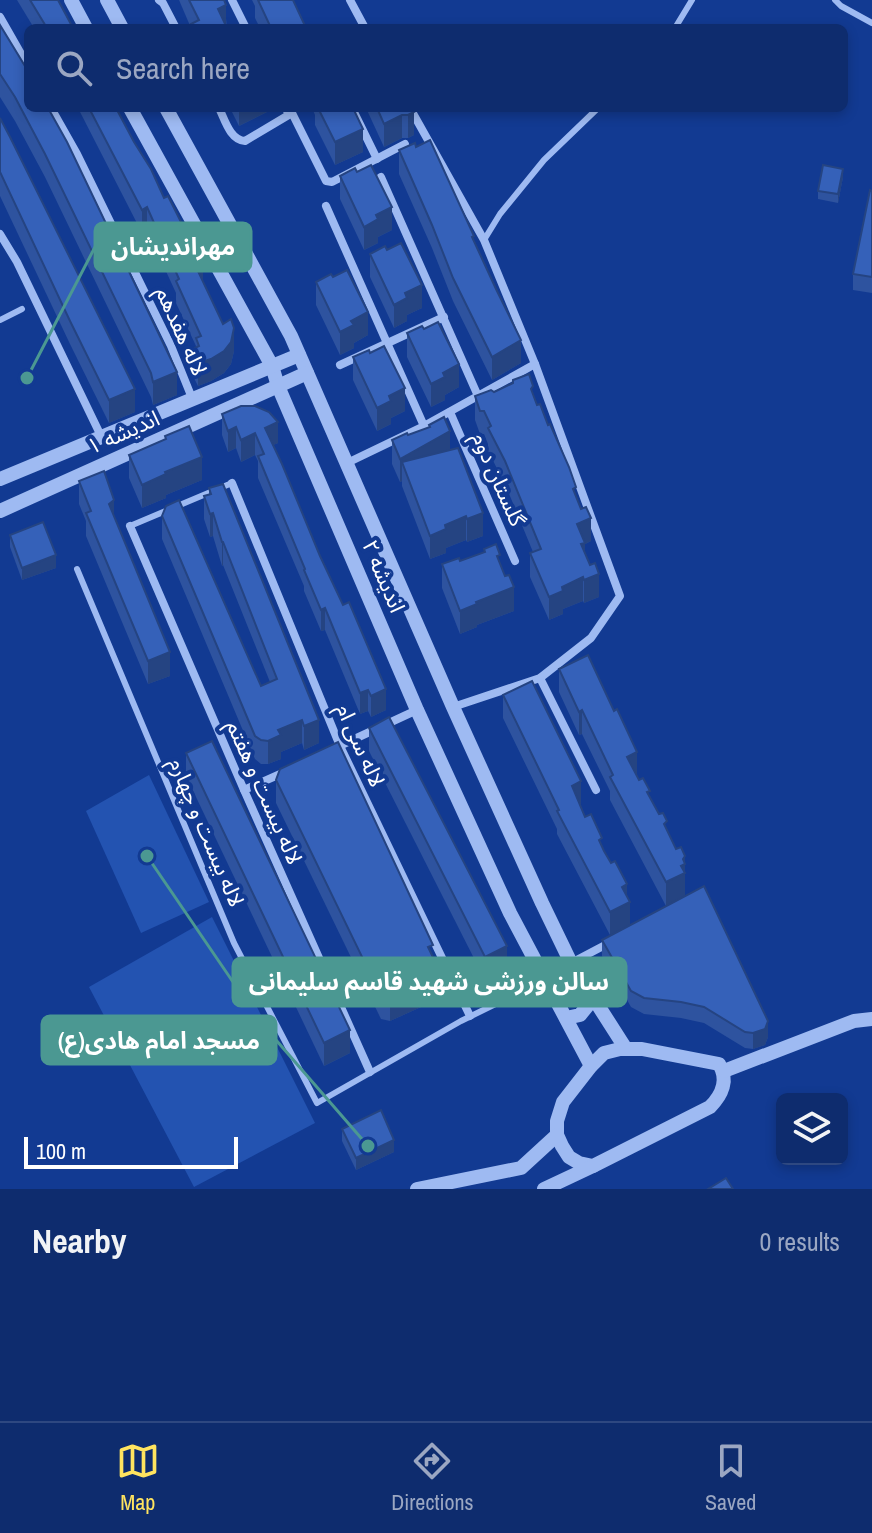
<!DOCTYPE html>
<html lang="en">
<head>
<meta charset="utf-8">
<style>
  :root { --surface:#0e2c6e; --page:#1c3876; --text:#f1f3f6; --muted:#9ba7c2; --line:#2e4881; --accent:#ffe45f }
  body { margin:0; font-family:"Archivo Narrow","Noto Sans Arabic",sans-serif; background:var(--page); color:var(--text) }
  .controls { position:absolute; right:24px; bottom:24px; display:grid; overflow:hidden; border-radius:12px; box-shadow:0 4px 12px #0003 }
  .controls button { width:72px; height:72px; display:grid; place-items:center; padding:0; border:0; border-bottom:2px solid var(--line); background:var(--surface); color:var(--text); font:40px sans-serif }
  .scale { position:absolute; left:24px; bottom:20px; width:214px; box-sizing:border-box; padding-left:8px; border:4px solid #fff; border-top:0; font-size:22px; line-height:28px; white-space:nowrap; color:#fff; -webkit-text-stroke:6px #123a92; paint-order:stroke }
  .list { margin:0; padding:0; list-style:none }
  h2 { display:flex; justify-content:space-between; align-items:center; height:104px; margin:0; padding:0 32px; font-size:34px }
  h2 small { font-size:26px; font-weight:400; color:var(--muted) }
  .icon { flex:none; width:44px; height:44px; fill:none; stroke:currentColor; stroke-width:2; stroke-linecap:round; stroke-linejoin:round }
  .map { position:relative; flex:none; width:872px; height:1189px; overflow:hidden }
  .search { position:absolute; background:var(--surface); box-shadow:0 4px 12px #0003; left:24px; right:24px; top:24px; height:88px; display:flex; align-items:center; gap:20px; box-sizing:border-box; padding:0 28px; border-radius:12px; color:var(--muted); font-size:30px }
  .sheet { height:232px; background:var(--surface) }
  nav { display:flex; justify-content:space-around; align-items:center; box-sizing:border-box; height:112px; border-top:2px solid var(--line); background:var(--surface); font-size:22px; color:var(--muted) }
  nav a { display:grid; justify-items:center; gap:4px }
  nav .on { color:var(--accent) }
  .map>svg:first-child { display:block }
</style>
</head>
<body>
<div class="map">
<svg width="872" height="1189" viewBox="0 0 872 1189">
  <rect width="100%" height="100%" fill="#123a92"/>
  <!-- green -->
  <g fill="#2353b1">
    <path d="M149,775l60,127 -68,31 -55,-122z"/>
    <path d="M212,917l103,206 -121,64 -105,-200z"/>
  </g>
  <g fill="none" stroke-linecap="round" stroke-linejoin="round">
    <!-- service -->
    <g stroke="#9ebaf2" stroke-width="6">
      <path d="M835,0l6,6 31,17"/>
      <path d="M675,28l17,-28"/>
      <path d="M484,240l16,-26 44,-54 54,-52"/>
      <path d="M0,320l22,-11"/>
      <path d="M130,526l102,-43"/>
      <path d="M77,569l157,374 83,160 144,-82 55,-27"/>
    </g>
    <!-- minor -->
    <g stroke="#9ebaf2" stroke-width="8">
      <path d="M159,0l4,3 13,25"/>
      <path d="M232,0l14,28"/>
      <path d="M350,0l15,28"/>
      <path d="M0,17l28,49"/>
      <path d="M51,108l26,46 94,192 21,52"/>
      <path d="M219,108c6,12 11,32 26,33l47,-28"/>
      <path d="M286,108l1,3 5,2 34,68 6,1 73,-38"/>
      <path d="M352,108l25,51"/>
      <path d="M410,108l74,132 51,124 85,232 -29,42 -51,40 -87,29"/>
      <path d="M381,177l97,219"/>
      <path d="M326,206l98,220"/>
      <path d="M0,234l17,28 84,174"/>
      <path d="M340,365l104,-48"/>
      <path d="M450,412l65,149"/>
      <path d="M347,463l77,-37 111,-62"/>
      <path d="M232,483l108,263 130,270"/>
      <path d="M130,526l114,264 126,282"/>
      <path d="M540,678l56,112"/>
      <path d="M335,748l82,-38"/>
      <path d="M244,790l43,-19"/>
      <path d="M571,963l38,-20"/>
    </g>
    <!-- tertiary -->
    <g stroke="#9ebaf2" stroke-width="14">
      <path d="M71,0l15,28"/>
      <path d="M107,0l15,28"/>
      <path d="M130,108l142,258 6,20 139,324 93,203 81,153"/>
      <path d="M166,108l125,228 162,371 89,196 29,60 55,86"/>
      <path d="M0,479l299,-124"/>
      <path d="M0,511l307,-138"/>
      <path d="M566,1018l14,-3 13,-16"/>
      <path d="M620,1049h22l77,15c10,16 3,31 -9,43l-117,59 -14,-3 -10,-6 -7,-11 -5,-11v-14l6,-19 28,-36 13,-13z"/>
      <path d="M724,1071l130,-50 18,-2"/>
      <path d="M417,1189l104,-21 36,-33"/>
      <path d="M544,1189l49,-23"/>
    </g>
  </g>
  <!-- wall -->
  <g fill="#2e539f">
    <path d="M17,0h41l15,28h-39z"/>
    <path d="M179,0h45l3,28h-36z"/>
    <path d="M252,0h41l13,28h-46l-5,-10v-12z"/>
    <path d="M0,25l177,370 -24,10 -2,-8 -106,-220 -30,-56 -15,-24z"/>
    <path d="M78,108h38l87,173 31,70 -3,13 -7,9 -13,8 -13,5 -7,-14v-22l5,-2v-2l-20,-43v-10l-29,-63 -5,3z"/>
    <path d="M230,108h37v4l-28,14z"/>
    <path d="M312,108h41l10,44 -28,13 -20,-40v-10z"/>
    <path d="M366,108h45l3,27 -6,3h-6l-18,9z"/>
    <path d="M0,118l135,294 -26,11 -39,-79 -70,-148z"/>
    <path d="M399,150l75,91 47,122 -29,17 -39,-79 -21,-53 -33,-74z"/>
    <path d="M340,176l52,54 -14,7v6l-14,7 -24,-51z"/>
    <path d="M843,177l-5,26 -20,-4v-8z"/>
    <path d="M872,191v102l-19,-3v-16z"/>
    <path d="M370,254l52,54 -15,7v6l-13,7 -24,-51z"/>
    <path d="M316,282l52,53 -14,8v5l-14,7 -24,-50z"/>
    <path d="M407,333l52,54 -14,8v5l-14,7 -24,-50z"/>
    <path d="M353,357l52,54 -14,7v6l-14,7 -24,-51z"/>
    <path d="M475,396h58l43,101 15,44 -6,3v9l14,44 -15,6 -1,-2 -20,8v5l-14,6 -19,-43v-24l3,-1 -28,-68 -17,-33v-7l-4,-10h-4l-5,-14z"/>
    <path d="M222,414l56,29 -5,2 113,265 -15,7 -3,-6 -8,3 -35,-84 -4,1 -17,-40v-5l-46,-108v-17l-3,-6 -14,7 -5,-14 -8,4 -6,-17z"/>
    <path d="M429,425l21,25 33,86 -16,6 -1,-2 -20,8v5l-16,6 -28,-73v-5l-2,1 -8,-18v-24l37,-12z"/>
    <path d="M165,436l37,44 -36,15v3l-24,10 -13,-30v-23l36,-16z"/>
    <path d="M79,481l35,36 56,159 -22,8 -62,-148v-15l-7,-17z"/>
    <path d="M209,488l110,255 -15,7 -2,-7 -21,9v7l-13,5h-7l-6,-5 -93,-220v-23l99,170 9,-4 -47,-117 -1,1 -9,-30 -3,1 -6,-18v-23l5,-2z"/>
    <path d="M10,535l46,33 -34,12 -12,-33z"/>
    <path d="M484,549l16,15 14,47 -37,14v2l-17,7 -18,-46v-24l18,-3 24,-9z"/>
    <path d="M559,669l78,107 39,73 9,7v40l-19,10 -56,-106v-9l-28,-57 -3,1 -20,-43z"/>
    <path d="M503,695l78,110h-1l5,12 26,46 -1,72 -53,-101v-5l-54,-111z"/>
    <path d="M369,728l138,241 -22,11 -116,-229z"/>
    <path d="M186,753l164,300 -26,13 -138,-290z"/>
    <path d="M276,780l157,177 8,41 -51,23 -9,-2 -105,-216z"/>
    <path d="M602,940l166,97 -3,8 -12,4 -8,-1 -41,-25 -23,-5 -37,-4 -13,-7 -29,-51z"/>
    <path d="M342,1129l52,23 -38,18 -14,-29z"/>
  </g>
  <!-- shaded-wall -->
  <g fill="#254482">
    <path d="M226,5v23l-8,-19z"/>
    <path d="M239,108h28v4l-28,14z"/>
    <path d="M414,112v23l-6,3v-23z"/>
    <path d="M402,115v23l-18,9v-23z"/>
    <path d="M363,129v23l-28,13v-23z"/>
    <path d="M843,169v8l-5,26v-9z"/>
    <path d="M147,207v23l-5,3v-23z"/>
    <path d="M392,207v23l-14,7v6l-14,7v-23l12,-12z"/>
    <path d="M203,266v22l-6,-19z"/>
    <path d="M422,285v23l-15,7v6l-13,7v-23l11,-12z"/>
    <path d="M368,312v23l-14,8v5l-14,7v-23l11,-11z"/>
    <path d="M234,328v23l-3,13 -7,9 -13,8 -13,5v-23z"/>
    <path d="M521,340v23l-29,17v-23z"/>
    <path d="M459,364v23l-14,8v5l-14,7v-23l12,-11z"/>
    <path d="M177,372v23l-24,10v-23z"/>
    <path d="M405,388v23l-14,7v6l-14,7v-23l12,-12z"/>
    <path d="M135,389v23l-26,11v-23z"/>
    <path d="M278,422v21l-13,6v-21z"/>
    <path d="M236,427v21l-8,4v-21z"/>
    <path d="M450,431v23l-48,8v19l-2,1v-23z"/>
    <path d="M255,433v22l-14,7v-22z"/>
    <path d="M202,457v23l-36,15v3l-24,10v-23l23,-13z"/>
    <path d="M114,500v24l-5,-20z"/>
    <path d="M213,513v23l-3,1v-23z"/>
    <path d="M483,513v23l-16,6v-23z"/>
    <path d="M466,516v24l-20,8v5l-16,6v-23l15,-11z"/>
    <path d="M591,518v23l-6,3v22l-8,-42z"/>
    <path d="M222,542h1v23l-1,1z"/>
    <path d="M56,555v13l-34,12v-12z"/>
    <path d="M599,574v23l-15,6v-23z"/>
    <path d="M583,577v24l-20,8v5l-14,6v-23l13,-10z"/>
    <path d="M514,587v24l-37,14v2l-17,7v-23l16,-9z"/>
    <path d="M325,608v22l-4,1v-21z"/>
    <path d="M170,652v24l-22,8v-23z"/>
    <path d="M386,689v21l-15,7v-21z"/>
    <path d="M368,690v21l-8,3v-21z"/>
    <path d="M582,710v24l-3,1v-23z"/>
    <path d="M302,720v23l-21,9v7l-13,5v-23l10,-11z"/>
    <path d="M319,720v23l-15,7v-24z"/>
    <path d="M637,752v24l-10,-19z"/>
    <path d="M581,781v24l-9,4v-23z"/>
    <path d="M685,856v40l-19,10v-24l15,-16z"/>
    <path d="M627,884v19l3,-1v23l-20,10v-23l12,-25z"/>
    <path d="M507,946v23l-22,11v-23z"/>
    <path d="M441,974v24l-51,23v-23z"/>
    <path d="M768,1021v16l-3,8 -12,4v-16z"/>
    <path d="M350,1030v23l-26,13v-23z"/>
    <path d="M394,1140v12l-38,18v-12z"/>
  </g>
  <!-- building -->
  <g fill="#3561b9" stroke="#254482" stroke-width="2">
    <path d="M30,0h28l15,28h-26z"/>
    <path d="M189,0h35l2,5 -8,4 9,19h-34l-2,-4 8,-4z"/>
    <path d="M258,0h35l13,28h-35z"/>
    <path d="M0,25l28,46v37h20l19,34 110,230 -24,10 -2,-9 -106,-219 -30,-57 -15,-23z"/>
    <path d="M89,108h27l18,34 17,27 13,29 4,-2 35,70 -6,3 26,55 8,-5 3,9 -3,14 -7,9 -13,8 -13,4 -7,-13 8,-4 -3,-8 5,-2 -25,-55 3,-2 -32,-72 -5,3z"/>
    <path d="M318,108h35l10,21 -28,13z"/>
    <path d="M377,108h34l3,4 -6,3h-6l-18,9z"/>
    <path d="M0,118l10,19 125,252 -26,11 -39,-79 -70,-149z"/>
    <path d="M430,140l44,96 -2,1 24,52 25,51 -29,17 -39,-79 -21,-53 -33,-75 16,-7 1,4z"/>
    <path d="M371,165l21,42 -16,8 2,4 -14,8 -24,-51 15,-8 2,4z"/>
    <path d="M823,165l20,4 -5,25 -20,-3z"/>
    <path d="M870,190l2,1v86l-19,-3z"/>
    <path d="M401,243l21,42 -17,8 2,5 -13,7 -24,-51 15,-8 2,4z"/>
    <path d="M347,270l21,42 -17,9 3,4 -14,7 -24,-50 15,-8 2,3z"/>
    <path d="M438,322l21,42 -16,9 2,4 -14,7 -24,-51 15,-7 2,3z"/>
    <path d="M384,346l21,42 -16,8 2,5 -14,7 -24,-51 16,-7 1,3z"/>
    <path d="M529,374l4,12 -2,3 6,16 3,-1 8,21 2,-1 19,43 7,20 -3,2 8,20 5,-2 5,11 -14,6 8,19 -4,1 9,21 5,-2 4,11 -15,6 -1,-3 -21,10 1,4 -14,6 -19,-44 11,-4 -36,-88 -17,-33 3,-2 -7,-15h-4l-5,-15 16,-6 3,2 19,-9v-3z"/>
    <path d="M241,406h14l14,6 9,10 -13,6 17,36 38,92 23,49 6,-3 37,87 -15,7 -3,-6 -8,3 -35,-85 -4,2 -17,-40 1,-1 -47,-113 6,-2 -9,-21 -14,7 -5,-13 -8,4 -6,-17z"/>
    <path d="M444,417l6,14 -50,28 -8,-19 15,-7 1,2 22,-8 -1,-2z"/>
    <path d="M189,426l13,31 -37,15 1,2 -24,11 -13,-30 37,-16 -1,-3z"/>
    <path d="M458,448l25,65 -16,6 -1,-3 -21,9 1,4 -16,7 -28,-74z"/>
    <path d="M104,471l10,29 -5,4 61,148 -22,9 -62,-148 5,-2 -12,-30z"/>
    <path d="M223,484l96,236 -15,6 -2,-6 -24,10 3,5 -13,6 -7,-1 -6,-4 -93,-220 4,-10 13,-6 82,186 16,-7 -54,-137h-1l-9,-29 -3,1 -6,-18 7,-2 -2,-6z"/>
    <path d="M43,522l13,33 -34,13 -12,-33z"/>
    <path d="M496,544l4,11 -3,1 8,20 4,-1 5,12 -38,15 1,2 -17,7 -18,-47 17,-6 1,3 25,-9 -1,-3z"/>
    <path d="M588,655l26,56 3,-2 20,43 -10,5 12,23 4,-2 7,13 -3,1 12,22 4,-1 4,8 -3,3 12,25 5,-2 4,9 -2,3 2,5 -4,2 4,7 -19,9 -56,-105 3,-2 -31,-65 -3,2 -20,-43z"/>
    <path d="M532,681l49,100 -9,5 13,31 6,-3 11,24 -3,2 5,11 7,12 4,-2 12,23 -5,3 8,15 -20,10 -53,-101 2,-1 -56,-115z"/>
    <path d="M389,717l118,229 -22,11 -116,-229z"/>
    <path d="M212,741l138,289 -26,13 -138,-290z"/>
    <path d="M338,742l95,203 -5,2 13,27 -51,24 -9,-2 -105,-216 4,-11z"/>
    <path d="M704,886l64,135 -3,8 -12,4 -8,-1 -41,-25 -23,-5 -37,-4 -13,-7 -29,-51z"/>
    <path d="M381,1110l13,30 -38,18 -14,-29z"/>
    <path d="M726,1178l7,11h-25z"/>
  </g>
  <g text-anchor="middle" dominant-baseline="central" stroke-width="8" stroke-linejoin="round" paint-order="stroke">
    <!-- street labels -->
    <g font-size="22" fill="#fff" stroke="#123a92">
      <text transform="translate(182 331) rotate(66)">لاله هفدهم</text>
      <text transform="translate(123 432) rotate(-24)">اندیشه ۱</text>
      <text transform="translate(499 479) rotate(66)">گلستان دوم</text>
      <text transform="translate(384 576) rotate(67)">اندیشه ۲</text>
      <text transform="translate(361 745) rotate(66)">لاله سی ام</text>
      <text transform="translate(265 792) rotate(66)">لاله بیست و هفتم</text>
      <text transform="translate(207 832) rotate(67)">لاله بیست و چهارم</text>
    </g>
  </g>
  <!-- callouts -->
  <path fill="none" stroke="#4b9892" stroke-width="3" d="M27 378L95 247M147 856L233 982M368 1146L276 1040"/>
  <g fill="#4b9892" stroke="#123a92" stroke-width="3">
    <circle cx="27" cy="378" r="8"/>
    <circle cx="147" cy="856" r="8"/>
    <circle cx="368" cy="1146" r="8"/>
  </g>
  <g fill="#4b9892" stroke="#4b9892" stroke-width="3">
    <rect x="95" y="223" width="156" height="48" rx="8"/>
    <rect x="233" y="958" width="393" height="48" rx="8"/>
    <rect x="42" y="1016" width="234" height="48" rx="8"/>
  </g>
  <g font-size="24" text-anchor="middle" font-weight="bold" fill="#fff">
    <text x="173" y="255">مهراندیشان</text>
    <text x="429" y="990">سالن ورزشی شهید قاسم سلیمانی</text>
    <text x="159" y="1049">مسجد امام هادی(ع)</text>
  </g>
</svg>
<div class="controls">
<button><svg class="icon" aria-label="layers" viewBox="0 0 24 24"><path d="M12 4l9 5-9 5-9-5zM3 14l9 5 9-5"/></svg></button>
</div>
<div class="scale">100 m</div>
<div class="search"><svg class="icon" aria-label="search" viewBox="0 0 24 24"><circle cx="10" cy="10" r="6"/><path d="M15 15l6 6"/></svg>Search here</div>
</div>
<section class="sheet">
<h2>Nearby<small>0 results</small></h2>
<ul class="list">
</ul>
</section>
<nav>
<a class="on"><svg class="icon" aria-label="map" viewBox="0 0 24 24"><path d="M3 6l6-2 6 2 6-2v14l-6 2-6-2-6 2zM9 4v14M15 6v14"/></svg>Map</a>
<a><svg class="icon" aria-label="directions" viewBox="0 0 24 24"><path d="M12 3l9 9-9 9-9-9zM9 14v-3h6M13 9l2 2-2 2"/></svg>Directions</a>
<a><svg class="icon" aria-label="saved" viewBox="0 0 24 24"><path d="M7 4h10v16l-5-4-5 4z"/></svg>Saved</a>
</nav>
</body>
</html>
